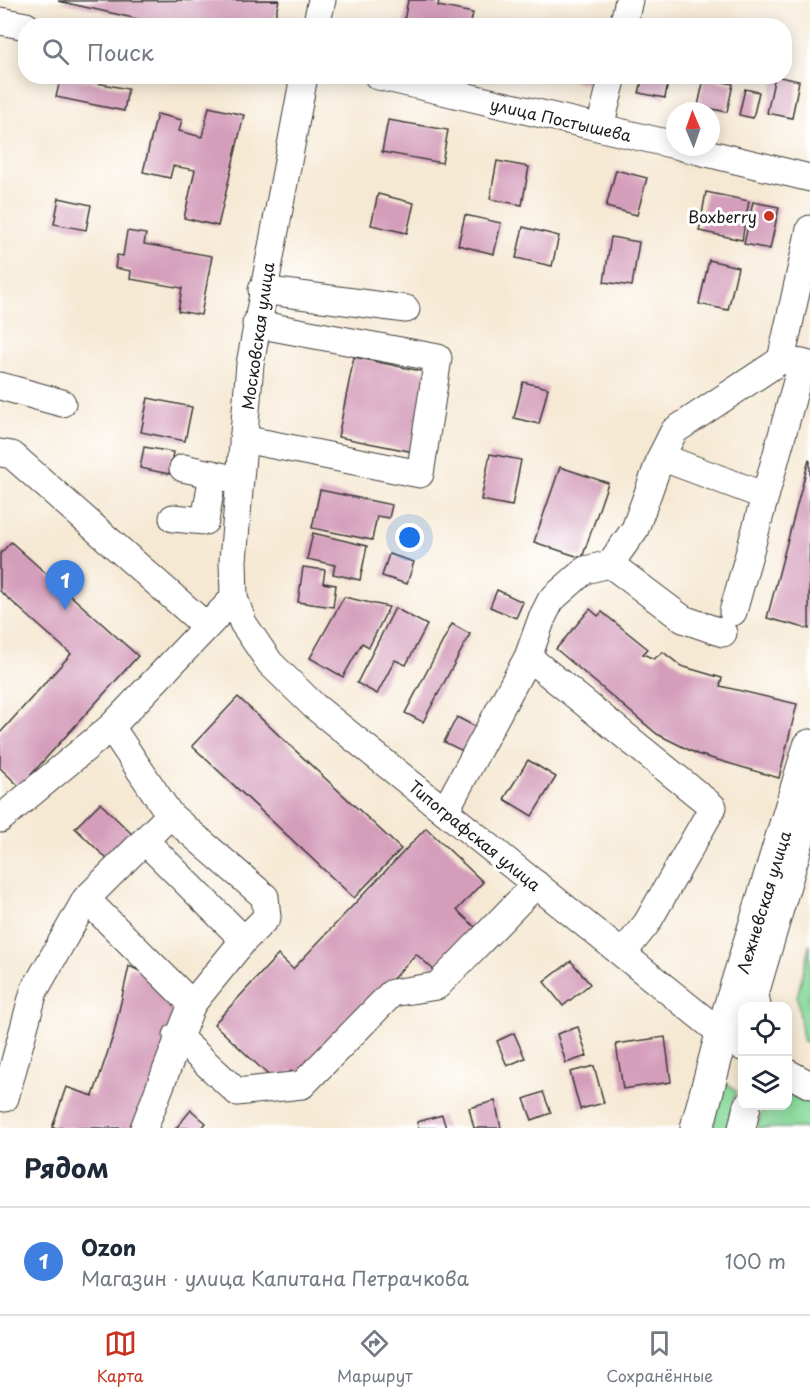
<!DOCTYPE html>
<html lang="ru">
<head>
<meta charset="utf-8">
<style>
  :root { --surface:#fff; --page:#f2f2f3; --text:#1f2937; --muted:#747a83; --line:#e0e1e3; --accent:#c8321e }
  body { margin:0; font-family:"Playpen Sans",sans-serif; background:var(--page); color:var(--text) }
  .controls { position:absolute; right:18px; bottom:18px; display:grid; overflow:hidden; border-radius:12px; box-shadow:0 3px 15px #0003 }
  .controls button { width:54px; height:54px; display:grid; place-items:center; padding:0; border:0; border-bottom:2px solid var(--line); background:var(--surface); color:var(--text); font:30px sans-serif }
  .compass { position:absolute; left:666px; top:102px; width:54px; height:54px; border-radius:50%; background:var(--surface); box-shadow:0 3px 15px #0003; rotate:358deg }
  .you { position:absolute; left:410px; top:538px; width:21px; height:21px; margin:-15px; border:4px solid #fff; border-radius:50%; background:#1a73e8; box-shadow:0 0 0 9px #1a73e833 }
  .badge { display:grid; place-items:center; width:39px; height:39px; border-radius:50%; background:var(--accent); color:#fff; font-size:20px; font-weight:700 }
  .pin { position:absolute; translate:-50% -50px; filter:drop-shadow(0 2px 3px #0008) }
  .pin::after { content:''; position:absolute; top:32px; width:21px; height:18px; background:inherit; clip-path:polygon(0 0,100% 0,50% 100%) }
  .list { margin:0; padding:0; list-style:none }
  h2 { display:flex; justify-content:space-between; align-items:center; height:78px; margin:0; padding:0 24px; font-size:26px }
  h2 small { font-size:20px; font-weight:400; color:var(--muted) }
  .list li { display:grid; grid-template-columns:39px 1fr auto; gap:18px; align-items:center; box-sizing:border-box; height:108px; padding:0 24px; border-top:2px solid var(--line) }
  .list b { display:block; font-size:22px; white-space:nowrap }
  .list p { margin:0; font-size:20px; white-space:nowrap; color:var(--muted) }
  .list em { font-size:20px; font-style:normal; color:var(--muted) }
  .icon { flex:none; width:33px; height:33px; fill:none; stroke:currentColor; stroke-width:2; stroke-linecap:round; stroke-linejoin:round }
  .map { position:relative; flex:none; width:810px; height:1128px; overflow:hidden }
  .search { position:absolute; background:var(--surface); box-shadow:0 3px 15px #0003; left:18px; right:18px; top:18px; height:66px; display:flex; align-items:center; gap:15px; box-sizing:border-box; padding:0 21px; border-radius:24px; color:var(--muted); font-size:22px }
  .sheet { height:186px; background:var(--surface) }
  nav { display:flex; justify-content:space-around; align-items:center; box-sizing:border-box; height:84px; border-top:2px solid var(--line); background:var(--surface); font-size:16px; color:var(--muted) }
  nav a { display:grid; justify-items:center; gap:3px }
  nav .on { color:var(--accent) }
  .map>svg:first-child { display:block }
</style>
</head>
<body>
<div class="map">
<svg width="810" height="1128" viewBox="0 0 810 1128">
  <rect width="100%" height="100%" fill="#fff"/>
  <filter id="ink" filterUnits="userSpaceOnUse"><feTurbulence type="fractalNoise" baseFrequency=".0167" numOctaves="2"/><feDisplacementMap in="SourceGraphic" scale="12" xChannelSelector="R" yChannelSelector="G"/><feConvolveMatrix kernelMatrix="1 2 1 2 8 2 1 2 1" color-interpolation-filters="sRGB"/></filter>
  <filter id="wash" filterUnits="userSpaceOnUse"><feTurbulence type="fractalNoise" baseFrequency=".008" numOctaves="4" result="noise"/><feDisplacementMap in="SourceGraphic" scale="24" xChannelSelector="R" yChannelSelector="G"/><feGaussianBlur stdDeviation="1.35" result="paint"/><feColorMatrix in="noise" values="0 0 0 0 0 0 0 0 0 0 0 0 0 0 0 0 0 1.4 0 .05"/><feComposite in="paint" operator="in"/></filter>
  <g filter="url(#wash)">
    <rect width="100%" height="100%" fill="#f6e9d4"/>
    <!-- green -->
    <g fill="#87d99a" stroke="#527a5b" stroke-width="1.5">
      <path d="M810,943v101l-7,-4 -6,-43z"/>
      <path d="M728,1084l8,7 -9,37h-17l14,-43z"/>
      <path d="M788,1093l22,10v25h-53l6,-22h25z"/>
    </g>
    <g id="blocks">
      <!-- building -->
      <g fill="#d49dba">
        <path d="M279,0l-6,26h-104l-111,-25z"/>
        <path d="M408,0h31l-1,6 35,7 -3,13h-67z"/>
        <path d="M61,76l67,13 -4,22 -68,-14z"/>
        <path d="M557,76h32l-2,8z"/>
        <path d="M643,76h26l-4,22 -26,-5z"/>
        <path d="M775,76l24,5 -7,37 -25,-5z"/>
        <path d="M704,78l29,6 -6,28 -29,-6z"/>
        <path d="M745,89l14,3 -6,26 -14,-3z"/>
        <path d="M209,107l35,8 -26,111 -34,-8 11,-48 -22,-4 -3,12 -27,-6 14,-58 25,6 -3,11 23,6z"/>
        <path d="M388,120l60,10 -6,33 -60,-11z"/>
        <path d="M497,161l32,6 -7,38 -32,-6z"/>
        <path d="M616,170l31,8 -10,37 -31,-8z"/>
        <path d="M706,192l43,9 -7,39 -43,-9z"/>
        <path d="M378,194l36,9 -7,30 -36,-8z"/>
        <path d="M59,198l32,7 -5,25 -32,-6z"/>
        <path d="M753,202l26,5 -9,42 -26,-5z"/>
        <path d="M465,215l36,8 -7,31 -36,-9z"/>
        <path d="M523,227l36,9 -7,30 -36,-8z"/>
        <path d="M127,231l19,3 -2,10 68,12 -11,59 -23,-4 4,-23 -52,-9 1,-8 -16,-3 2,-13 6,1z"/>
        <path d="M611,237l28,5 -7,44 -28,-4z"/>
        <path d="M709,260l29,7 -10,43 -29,-6z"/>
        <path d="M354,357l76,16 -16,79 -76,-15z"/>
        <path d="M523,382l25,6 -9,36 -25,-6z"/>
        <path d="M148,398l44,9 -7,34 -44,-9z"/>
        <path d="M144,447l29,5 -4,22 -29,-6z"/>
        <path d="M490,454l31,6 -9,46 -31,-6z"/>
        <path d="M809,460l1,1 -1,168 -42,-11z"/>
        <path d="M560,467l48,16 -26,75 -48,-16z"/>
        <path d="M320,490l72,15 -3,13 -12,-2 -5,24 -60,-12z"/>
        <path d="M313,533l54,13 -7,34 -27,-6 2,-9 -28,-6z"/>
        <path d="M11,542l127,114 -118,131 -20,-19v-35l71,-79 -71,-63v-37z"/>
        <path d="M389,554l25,8 -7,22 -25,-8z"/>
        <path d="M303,567l22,3 -2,13 13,2 -3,22 -35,-5z"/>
        <path d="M497,590l26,12 -7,16 -26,-11z"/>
        <path d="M344,597l45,10 -20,40 -7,-4 -19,34 -33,-19z"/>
        <path d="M395,608l32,17 -21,40 -11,-5 -18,34 -20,-11z"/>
        <path d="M590,609l8,7 4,-4 46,37 -5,5 11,5 9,-7 18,14 41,12 -2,8 77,18 -18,74 -82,-24 -40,-20 -101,-85z"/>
        <path d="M452,624l18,10 -47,88 -18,-9z"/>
        <path d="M238,697l163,152 -47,49 -162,-152z"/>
        <path d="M457,717l21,11 -13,24 -21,-10z"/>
        <path d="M528,760l28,17 -24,39 -28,-17z"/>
        <path d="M100,803l37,36 -25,25 -37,-36z"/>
        <path d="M426,828l57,54 -26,28 19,18 -41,43 -19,-17 -117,125 -8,-8 -12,14 -65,-61 64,-69 15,14z"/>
        <path d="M571,961l19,23 -27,22 -19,-24z"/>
        <path d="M129,966l26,12 31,31 -50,119h-84l14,-41 27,9 21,-63z"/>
        <path d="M578,1027l9,29 -21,7 -9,-29z"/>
        <path d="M514,1033l11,25 -18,8 -10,-25z"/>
        <path d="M665,1037l6,45 -48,7 -7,-45z"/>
        <path d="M594,1066l10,37 -24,6 -10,-37z"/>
        <path d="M543,1092l8,21 -19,7 -8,-21z"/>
        <path d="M495,1101l6,27h-27l-5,-20z"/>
        <path d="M191,1110l15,13 -4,5h-26z"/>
        <path d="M442,1115l4,13h-28l-1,-6z"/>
      </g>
    </g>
  </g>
  <g filter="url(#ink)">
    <use href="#blocks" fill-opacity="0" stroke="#3d3b38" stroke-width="1.5"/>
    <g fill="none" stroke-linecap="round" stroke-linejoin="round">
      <defs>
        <g id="minor">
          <path d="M0,21l26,5"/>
          <path d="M316,26l6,-26"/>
          <path d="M623,26l6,-26"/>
          <path d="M304,76l-54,288 -17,196 1,38 9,25 27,40 44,43 408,328 20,13"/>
          <path d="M378,76l297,69"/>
          <path d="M600,127l13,-51"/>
          <path d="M682,147l128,31"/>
          <path d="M262,290l144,19"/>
          <path d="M781,360l29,-131"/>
          <path d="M0,386l62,17"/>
          <path d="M243,439l177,35 18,-116 -182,-34"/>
          <path d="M0,453l12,2 194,171"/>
          <path d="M661,457l104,39"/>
          <path d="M183,468l46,10"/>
          <path d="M173,518l32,3 8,-47"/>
          <path d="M610,564l73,55 40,14"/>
          <path d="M733,612l69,-249 8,2"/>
          <path d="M528,657l185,150 -66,116 -24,30"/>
          <path d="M445,811l83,-154 14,-39 9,-18 34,-30 25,-6 25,-35 26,-72 13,-26 107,-71 21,3"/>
          <path d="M0,819l111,-92 123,-129"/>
          <path d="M145,841l99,99"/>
          <path d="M86,899l106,105"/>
          <path d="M757,1006l-2,-12 55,-187"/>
          <path d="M177,1036l60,56 65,-7 90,-92 45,-7 99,-102"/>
          <path d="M788,1073l22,12"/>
          <path d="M5,1098l29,-107 52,-92 84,-84 -59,-88"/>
          <path d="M144,1128l48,-124 52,-64 23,-23 -2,-20 -95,-82"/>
          <path d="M742,1128l5,-22"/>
        </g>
        <path id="highway" d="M697,1128l25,-94 88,-288"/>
      </defs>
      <!-- minor casing -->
      <use href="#minor" stroke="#3d3b38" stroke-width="29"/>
      <!-- highway casing -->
      <use href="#highway" stroke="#3d3b38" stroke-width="35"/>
      <!-- minor -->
      <use href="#minor" stroke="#fff" stroke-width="27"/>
      <!-- highway -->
      <use href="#highway" stroke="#fff" stroke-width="33"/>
    </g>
  </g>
  <!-- markers -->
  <circle fill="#c8321e" stroke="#fff" stroke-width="2" cx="769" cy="216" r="6"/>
  <g text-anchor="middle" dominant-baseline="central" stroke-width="6" stroke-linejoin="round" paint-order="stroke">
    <!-- street labels -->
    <g font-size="16" fill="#1c1c1c" stroke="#fff">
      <text transform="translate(561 119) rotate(13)">улица Постышева</text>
      <text transform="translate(257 336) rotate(-82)">Московская улица</text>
      <text transform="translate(475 835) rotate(39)">Типографская улица</text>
      <text transform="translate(763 902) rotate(-73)">Лежневская улица</text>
    </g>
    <!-- poi labels -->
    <g font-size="16" fill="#1c1c1c" stroke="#fff" text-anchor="end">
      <text x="757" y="216">Boxberry</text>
    </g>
  </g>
</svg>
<div class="controls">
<button><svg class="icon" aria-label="locate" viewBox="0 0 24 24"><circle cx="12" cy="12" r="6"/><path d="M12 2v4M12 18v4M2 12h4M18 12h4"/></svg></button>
<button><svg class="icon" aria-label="layers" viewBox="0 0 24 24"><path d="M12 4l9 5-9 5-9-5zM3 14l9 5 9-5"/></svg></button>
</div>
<svg class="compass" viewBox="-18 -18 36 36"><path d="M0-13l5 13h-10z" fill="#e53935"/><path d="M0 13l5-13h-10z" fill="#747a83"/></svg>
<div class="you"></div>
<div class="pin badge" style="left:65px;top:610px;background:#3f7fe0">1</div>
<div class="search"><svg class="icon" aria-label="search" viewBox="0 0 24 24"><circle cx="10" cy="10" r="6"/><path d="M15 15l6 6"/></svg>Поиск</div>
</div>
<section class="sheet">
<h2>Рядом<small></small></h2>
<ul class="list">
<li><span class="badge" style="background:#3f7fe0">1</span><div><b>Ozon</b><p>Магазин · улица Капитана Петрачкова</p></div><em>100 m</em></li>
</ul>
</section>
<nav>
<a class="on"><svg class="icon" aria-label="map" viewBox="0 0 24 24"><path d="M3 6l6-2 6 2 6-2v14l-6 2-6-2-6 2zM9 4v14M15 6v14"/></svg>Карта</a>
<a><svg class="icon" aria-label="directions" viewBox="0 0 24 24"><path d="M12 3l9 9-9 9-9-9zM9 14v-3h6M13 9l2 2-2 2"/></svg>Маршрут</a>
<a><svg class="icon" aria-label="saved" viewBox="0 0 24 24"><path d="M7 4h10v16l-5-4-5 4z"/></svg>Сохранённые</a>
</nav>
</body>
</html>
